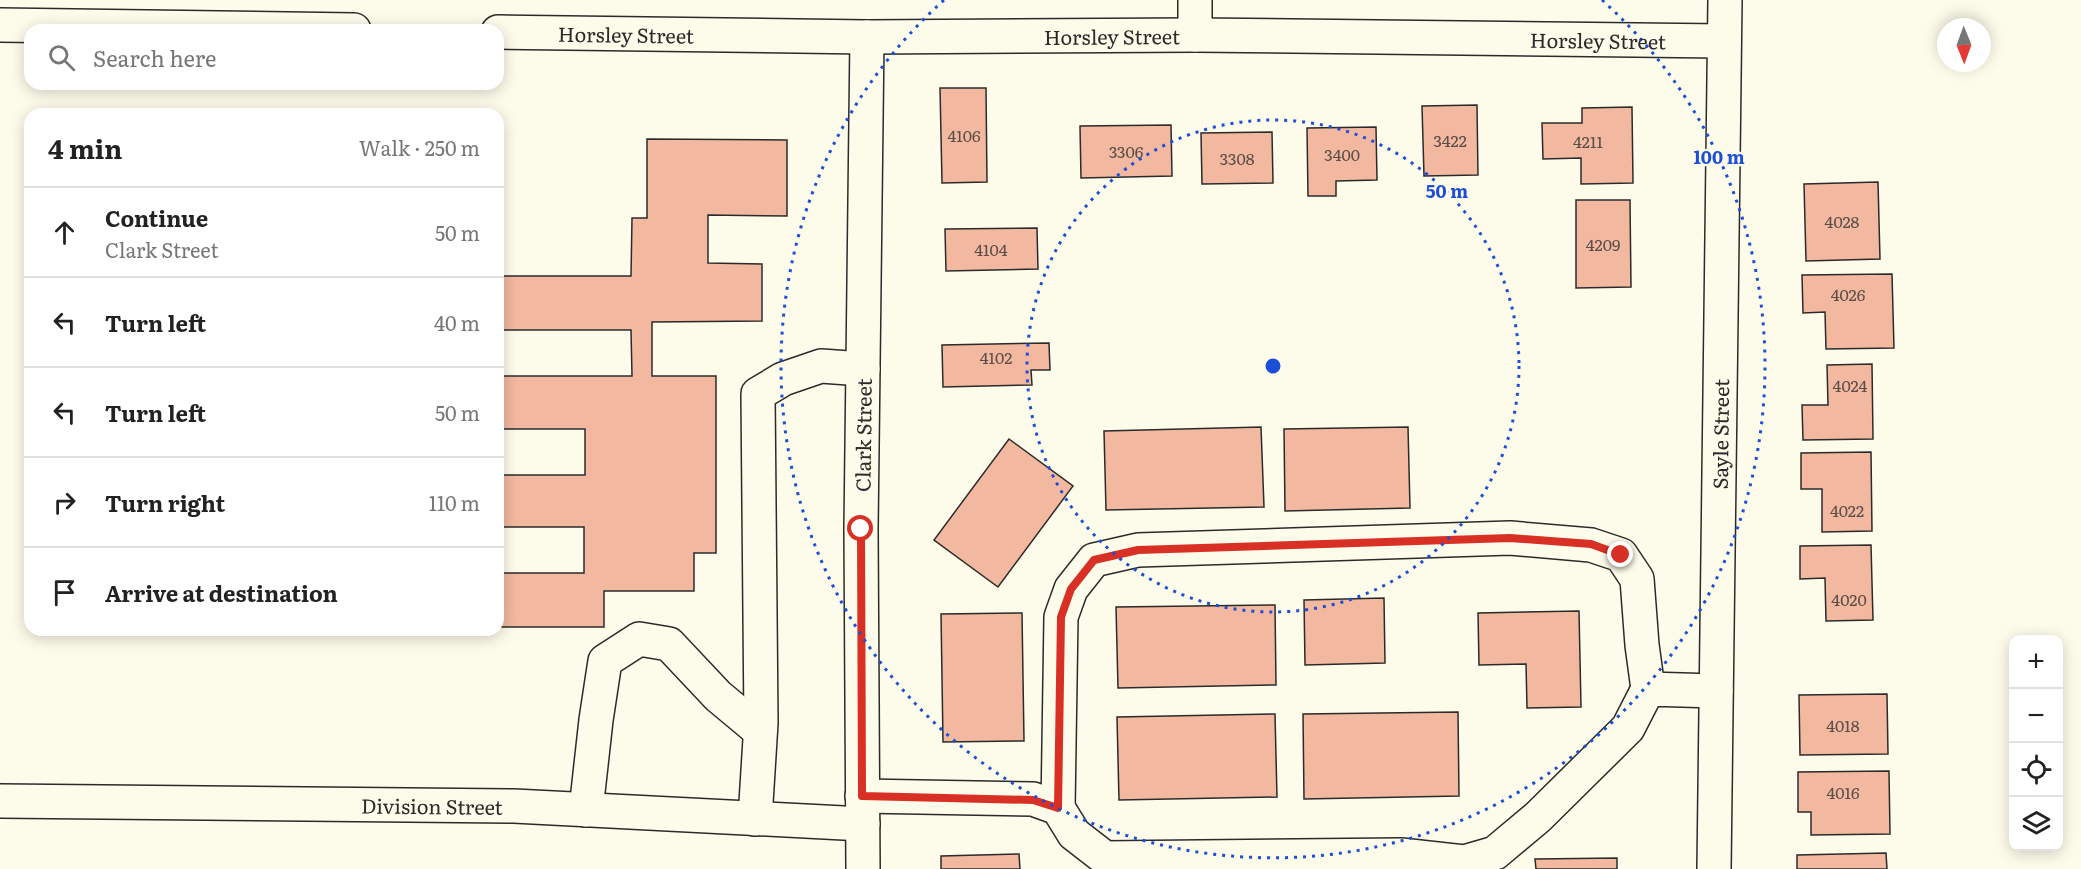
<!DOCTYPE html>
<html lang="en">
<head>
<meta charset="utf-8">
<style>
  :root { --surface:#fff; --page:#f6f6f6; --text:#222; --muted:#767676; --line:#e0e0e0 }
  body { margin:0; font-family:Literata,serif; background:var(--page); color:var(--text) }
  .controls { position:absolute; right:18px; bottom:18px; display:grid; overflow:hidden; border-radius:12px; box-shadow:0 3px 15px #0003 }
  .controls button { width:54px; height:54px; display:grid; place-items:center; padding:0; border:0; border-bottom:2px solid var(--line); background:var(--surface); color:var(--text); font:30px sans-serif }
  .compass { position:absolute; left:1937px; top:18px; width:54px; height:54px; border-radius:50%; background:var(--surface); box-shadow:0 3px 15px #0003; rotate:179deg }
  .stop { position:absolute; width:18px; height:18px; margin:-14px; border:4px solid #d93025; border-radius:50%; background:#fff }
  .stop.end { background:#d93025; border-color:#fff; box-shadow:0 2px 6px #0008 }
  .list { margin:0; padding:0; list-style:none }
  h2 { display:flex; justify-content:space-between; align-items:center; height:78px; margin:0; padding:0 24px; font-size:26px }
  h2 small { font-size:20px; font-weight:400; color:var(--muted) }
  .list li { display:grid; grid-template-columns:39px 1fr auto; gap:18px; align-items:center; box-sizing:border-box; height:90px; padding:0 24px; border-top:2px solid var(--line) }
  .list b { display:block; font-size:22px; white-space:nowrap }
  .list p { margin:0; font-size:20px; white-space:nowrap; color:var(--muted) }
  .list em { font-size:20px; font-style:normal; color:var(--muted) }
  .icon { flex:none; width:33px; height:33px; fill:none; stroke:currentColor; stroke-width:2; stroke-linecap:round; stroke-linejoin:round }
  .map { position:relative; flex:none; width:2081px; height:869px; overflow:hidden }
  .search { position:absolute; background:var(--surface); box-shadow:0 3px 15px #0003; left:24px; top:24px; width:480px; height:66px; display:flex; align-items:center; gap:15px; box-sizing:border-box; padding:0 21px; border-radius:18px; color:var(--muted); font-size:22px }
  .panel { position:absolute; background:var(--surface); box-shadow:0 3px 15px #0003; left:24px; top:108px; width:480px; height:528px; border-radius:18px }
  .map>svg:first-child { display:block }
</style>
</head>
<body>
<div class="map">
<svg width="2081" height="869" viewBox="0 0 2081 869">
  <rect width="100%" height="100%" fill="#fdfbea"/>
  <!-- building -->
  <g fill="#f2b8a0" stroke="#2b2b2b" stroke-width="1.5">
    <path d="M940,88h46l1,94 -45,1z"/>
    <path d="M1477,105l1,70 -54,1 -2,-70z"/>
    <path d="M1632,107l1,76 -52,1v-26l-38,1 -1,-36h40v-15z"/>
    <path d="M1171,125l1,51 -91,2 -1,-52z"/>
    <path d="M1376,127l1,53 -41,1v15h-28l-1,-68z"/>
    <path d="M1272,132l1,51 -71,1 -1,-51z"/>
    <path d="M647,139l140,1v76l-79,-1v48l54,1v57l-110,1v54h64v177h-22v38h-90v36h-106v-54h86v-46h-86v-52h87v-46h-87v-53h134l-1,-46h-133v-54h133l1,-58h15z"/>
    <path d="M1878,182l2,77 -74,2 -2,-77z"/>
    <path d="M1576,200h54l1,87 -55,1z"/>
    <path d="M1037,228l1,41 -92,2 -1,-42z"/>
    <path d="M1892,274l2,74 -68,1 -1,-37 -22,1 -1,-38z"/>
    <path d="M1049,343l1,27h-19l1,15 -89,2 -1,-42z"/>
    <path d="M1872,364l1,75 -70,1 -1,-35h26l-1,-40z"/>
    <path d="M1261,427l3,80 -158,3 -2,-79z"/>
    <path d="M1408,427l2,81 -125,3 -1,-82z"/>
    <path d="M1009,439l64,47 -75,101 -64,-47z"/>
    <path d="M1871,452l1,79 -50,1v-43h-21v-36z"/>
    <path d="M1871,545l2,75 -47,1 -1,-43 -25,1v-33z"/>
    <path d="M1384,598l1,65 -80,2 -1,-65z"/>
    <path d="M1275,605l1,80 -158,3 -2,-81z"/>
    <path d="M1579,611l2,96 -54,1 -1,-44 -47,1 -1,-52z"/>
    <path d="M1022,613l2,128 -81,1 -2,-128z"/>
    <path d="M1887,694l1,60 -88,1 -1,-60z"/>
    <path d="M1458,712l1,84 -155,3 -1,-85z"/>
    <path d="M1275,714l2,83 -158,3 -2,-83z"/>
    <path d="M1889,771l1,63 -79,1v-23h-13v-40z"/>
    <path d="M1886,853l1,16h-90v-14z"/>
    <path d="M1019,854l1,15h-79v-13z"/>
    <path d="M1617,858v11h-81l-1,-10z"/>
  </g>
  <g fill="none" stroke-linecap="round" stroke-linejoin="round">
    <defs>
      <g id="minor">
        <path d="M0,25l354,5"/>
        <path id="s1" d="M498,32l369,5 328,-2 529,6"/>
        <path d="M1195,35v-35"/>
        <path d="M862,796l171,3 25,9 16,26 31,24 296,-3 63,7 31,-9 43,-36 90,-89 20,-39 68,2"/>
        <path id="s2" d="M0,801l514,5 349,18"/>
        <path d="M1058,808l3,-191 10,-28 23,-29 44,-10 372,-12 81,7 30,10 16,24 5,66 6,44"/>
        <path d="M586,810l10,-90 9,-59 34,-22 30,5 49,52 42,35"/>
        <path d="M755,819l6,-96 -3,-329 25,-15 38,-13 42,3"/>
        <path id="s3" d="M863,869l-2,-340 6,-492"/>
        <path id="s4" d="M1714,869l11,-869"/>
      </g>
    </defs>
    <!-- minor casing -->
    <use href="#minor" stroke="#2b2b2b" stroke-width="36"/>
    <!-- minor -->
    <use href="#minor" stroke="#fdfbea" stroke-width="33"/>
  </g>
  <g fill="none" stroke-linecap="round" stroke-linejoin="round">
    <!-- route -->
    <path stroke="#d93025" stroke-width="8" d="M861,529l1,267 171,4 25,8 3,-191 10,-28 23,-29 44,-10 372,-12 81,6 30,11"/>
  </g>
  <!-- distance rings -->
  <g fill="none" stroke="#1d4ed8" stroke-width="3" stroke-dasharray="3 6">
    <circle cx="1273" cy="366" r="246"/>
    <path d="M1602 0A492 492 0 1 1 944 0"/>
  </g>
  <g text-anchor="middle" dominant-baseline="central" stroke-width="4.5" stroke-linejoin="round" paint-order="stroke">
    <!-- number labels -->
    <g font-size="16" fill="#5d4e48">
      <text x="964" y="135">4106</text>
      <text x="1450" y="140">3422</text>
      <text x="1588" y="141">4211</text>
      <text x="1126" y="151">3306</text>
      <text x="1342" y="154">3400</text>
      <text x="1237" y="158">3308</text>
      <text x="1842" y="221">4028</text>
      <text x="1603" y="244">4209</text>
      <text x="991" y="249">4104</text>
      <text x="1848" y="294">4026</text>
      <text x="996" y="357">4102</text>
      <text x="1850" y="385">4024</text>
      <text x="1847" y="510">4022</text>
      <text x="1849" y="599">4020</text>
      <text x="1843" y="725">4018</text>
      <text x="1843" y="792">4016</text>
    </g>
    <!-- street labels -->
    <g font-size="20" fill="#2b2b2b" stroke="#fdfbea">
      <text stroke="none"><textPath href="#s1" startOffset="128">Horsley Street</textPath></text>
      <text stroke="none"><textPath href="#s1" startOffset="614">Horsley Street</textPath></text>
      <text stroke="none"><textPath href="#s1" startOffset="1100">Horsley Street</textPath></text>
      <text stroke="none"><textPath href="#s4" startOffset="435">Sayle Street</textPath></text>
      <text stroke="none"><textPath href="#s3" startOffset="434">Clark Street</textPath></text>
      <text stroke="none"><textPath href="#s2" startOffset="432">Division Street</textPath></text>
    </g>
  </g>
  <circle cx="1273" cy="366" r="9" fill="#1d4ed8" stroke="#fdfbea" stroke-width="3"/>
  <g font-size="18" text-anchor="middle" font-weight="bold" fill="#1d4ed8" stroke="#fdfbea" stroke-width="4.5" stroke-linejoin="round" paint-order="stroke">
    <text x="1719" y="164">100 m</text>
    <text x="1447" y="198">50 m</text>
  </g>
</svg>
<div class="controls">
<button>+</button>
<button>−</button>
<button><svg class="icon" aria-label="locate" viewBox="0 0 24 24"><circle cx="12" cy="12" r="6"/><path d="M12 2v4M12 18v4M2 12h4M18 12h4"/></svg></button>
<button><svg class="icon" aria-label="layers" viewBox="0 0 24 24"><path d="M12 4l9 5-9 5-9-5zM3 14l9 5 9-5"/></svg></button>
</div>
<svg class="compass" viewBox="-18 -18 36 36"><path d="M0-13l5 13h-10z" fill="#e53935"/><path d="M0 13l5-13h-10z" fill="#767676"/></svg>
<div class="stop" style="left:861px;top:529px"></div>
<div class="stop end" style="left:1621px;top:555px"></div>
<div class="search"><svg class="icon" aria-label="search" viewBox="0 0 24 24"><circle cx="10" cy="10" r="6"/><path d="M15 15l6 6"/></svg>Search here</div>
<section class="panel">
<h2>4 min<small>Walk · 250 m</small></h2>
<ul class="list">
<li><svg class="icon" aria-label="ahead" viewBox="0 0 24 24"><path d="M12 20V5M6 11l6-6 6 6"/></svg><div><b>Continue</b><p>Clark Street</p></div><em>50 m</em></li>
<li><svg class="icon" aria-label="left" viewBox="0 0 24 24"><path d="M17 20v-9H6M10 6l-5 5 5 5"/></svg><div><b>Turn left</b></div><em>40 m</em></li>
<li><svg class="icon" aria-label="left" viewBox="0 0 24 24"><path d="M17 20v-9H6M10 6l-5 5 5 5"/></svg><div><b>Turn left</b></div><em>50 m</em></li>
<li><svg class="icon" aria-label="right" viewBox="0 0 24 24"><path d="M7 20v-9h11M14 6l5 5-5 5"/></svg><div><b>Turn right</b></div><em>110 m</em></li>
<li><svg class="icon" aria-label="arrive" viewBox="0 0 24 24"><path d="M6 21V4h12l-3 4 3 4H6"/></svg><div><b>Arrive at destination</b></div></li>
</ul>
</section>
</div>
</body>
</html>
